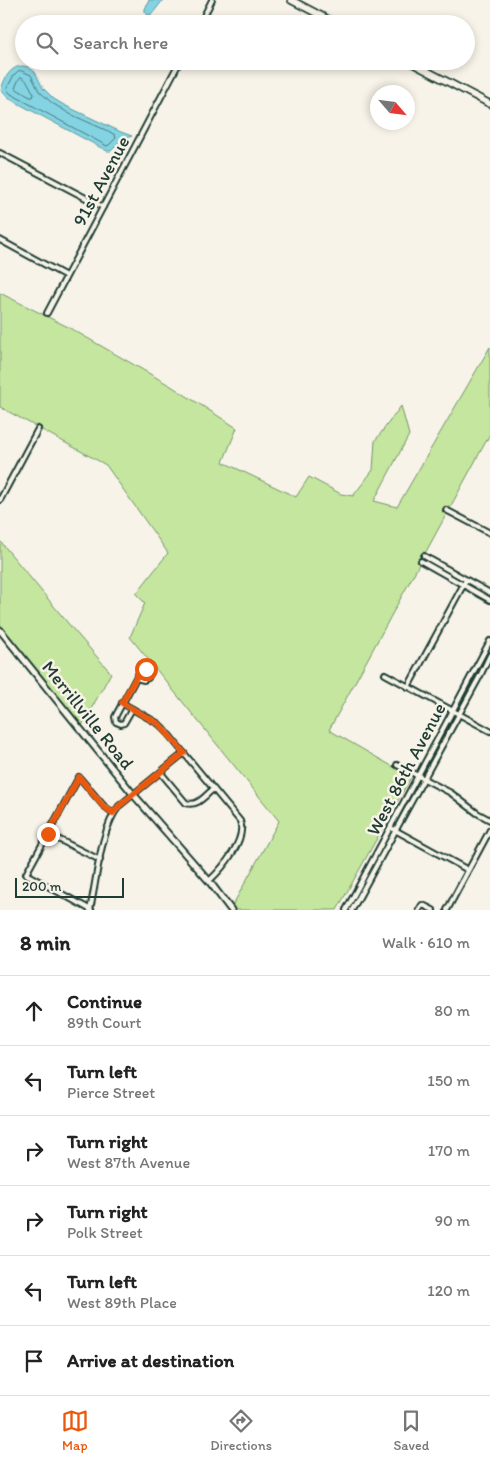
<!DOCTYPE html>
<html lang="en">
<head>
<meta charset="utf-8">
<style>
  :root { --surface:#fff; --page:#f6f6f6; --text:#222; --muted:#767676; --line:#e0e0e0; --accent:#ea580c }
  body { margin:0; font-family:Itim,sans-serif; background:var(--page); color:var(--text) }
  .compass { position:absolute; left:370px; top:85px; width:45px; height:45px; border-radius:50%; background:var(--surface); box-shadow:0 2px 8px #0003; rotate:118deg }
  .scale { position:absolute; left:15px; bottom:12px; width:109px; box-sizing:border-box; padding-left:5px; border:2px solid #1f3d34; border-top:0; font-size:14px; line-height:18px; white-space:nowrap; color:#1f3d34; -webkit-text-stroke:4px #f7f3e8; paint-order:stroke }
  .stop { position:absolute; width:15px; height:15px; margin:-11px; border:4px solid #ea580c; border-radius:50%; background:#fff }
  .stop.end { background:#ea580c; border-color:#fff; box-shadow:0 1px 5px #0008 }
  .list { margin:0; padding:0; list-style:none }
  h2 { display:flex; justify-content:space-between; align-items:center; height:65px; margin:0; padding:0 20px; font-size:21px }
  h2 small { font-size:16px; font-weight:400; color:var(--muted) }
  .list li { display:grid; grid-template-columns:32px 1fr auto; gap:15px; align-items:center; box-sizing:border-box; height:70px; padding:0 20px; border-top:1px solid var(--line) }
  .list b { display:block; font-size:19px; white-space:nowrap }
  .list p { margin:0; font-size:16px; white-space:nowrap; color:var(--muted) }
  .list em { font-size:16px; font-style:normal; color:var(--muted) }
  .icon { flex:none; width:28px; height:28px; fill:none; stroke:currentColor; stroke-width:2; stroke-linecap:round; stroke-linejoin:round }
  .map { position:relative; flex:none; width:490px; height:910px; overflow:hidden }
  .search { position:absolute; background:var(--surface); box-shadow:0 2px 8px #0003; left:15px; right:15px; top:15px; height:55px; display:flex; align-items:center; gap:12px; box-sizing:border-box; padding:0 18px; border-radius:28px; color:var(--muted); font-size:19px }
  .sheet { height:485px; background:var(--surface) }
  nav { display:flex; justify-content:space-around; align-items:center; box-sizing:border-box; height:70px; border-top:1px solid var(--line); background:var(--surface); font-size:14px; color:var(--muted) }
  nav a { display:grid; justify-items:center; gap:2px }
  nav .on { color:var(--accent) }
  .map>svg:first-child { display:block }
</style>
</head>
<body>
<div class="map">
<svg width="490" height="910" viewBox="0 0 490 910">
  <rect width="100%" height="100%" fill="#f7f3e8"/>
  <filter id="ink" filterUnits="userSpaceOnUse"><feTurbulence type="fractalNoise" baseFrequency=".02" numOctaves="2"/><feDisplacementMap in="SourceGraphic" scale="10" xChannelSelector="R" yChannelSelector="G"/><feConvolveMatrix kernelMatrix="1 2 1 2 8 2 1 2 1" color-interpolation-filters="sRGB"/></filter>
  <g filter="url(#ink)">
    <!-- green -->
    <g fill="#c5e69e" stroke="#729269">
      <path d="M0,293l68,34 103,59 66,42 -14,34 73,35 13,-20 32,17 12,2 20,-26 2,-29 26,-35 8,29 -35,66 23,6 93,-160v87l-161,296 82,47 -74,133h-107l49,-89 -149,-184 15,-34 -9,-9 32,-41 -62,-88 -106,-58z"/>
      <path d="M0,541l72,87 39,45 -31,56 -80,-100z"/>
    </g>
    <!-- water -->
    <g fill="#84d3e2" stroke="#5c979c">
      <path d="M149,0h14l-11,14 -4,1 -3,-3v-3z"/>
      <path d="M23,66l5,1 7,5 8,16 11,11 10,6 57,27 11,4 -10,4 -11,11h-4l-99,-53 -7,-8c3,-11 9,-24 22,-24z"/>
    </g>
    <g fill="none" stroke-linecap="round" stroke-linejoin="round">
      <!-- shore -->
      <g stroke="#47797a" stroke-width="1">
        <path d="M22,71l9,4 8,16 13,12 18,11 40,18 5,3 1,3 -7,7 -2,1 -96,-52 -3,-3 -1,-3 7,-13 4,-4z"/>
        <path d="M21,77c7,2 9,11 13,17l-1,3h-3l-15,-9 4,-9z"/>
      </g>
      <defs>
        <g id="minor">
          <path d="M200,24l12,-24"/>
          <path d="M0,153l103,54"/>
          <path d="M0,240l66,36"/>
          <path d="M47,313l133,-252"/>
          <path d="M0,500l38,-71"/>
          <path d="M446,510l44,23"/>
          <path d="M424,556l66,37"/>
          <path d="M421,561l69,39"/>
          <path d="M385,674l105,57"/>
          <path d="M408,687l58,-107"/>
          <path d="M122,703l37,21 5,5 76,92c7,19 -18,48 -31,60"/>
          <path d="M132,709l-8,14 -3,1 -5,-2 -1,-5 21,-39 8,2 4,-2 2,-5 -4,-4c-6,0 -7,4 -10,9"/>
          <path d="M397,765l54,28 26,20 13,7"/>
          <path d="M161,773l25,30c11,4 19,-7 27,-14"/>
          <path d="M393,829l75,41"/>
          <path d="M48,834l52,26"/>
          <path d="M90,910c7,-31 10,-80 29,-104l65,-53"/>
          <path d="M91,910l-65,-36 53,-97 24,28 10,8"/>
          <path d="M346,910l144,-269"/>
          <path d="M352,910l128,-234 10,-21"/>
          <path d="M419,910l3,-5 3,1 8,4"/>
          <path d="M447,910l43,-80"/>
        </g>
        <path id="tertiary" d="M0,630l133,164 76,87 22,29"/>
        <g id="secondary">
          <path d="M291,0l46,24"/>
          <path d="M408,61l82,43"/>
        </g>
      </defs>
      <!-- minor casing -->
      <use href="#minor" stroke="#1f3d34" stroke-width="8"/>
      <!-- tertiary casing -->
      <use href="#tertiary" stroke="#1f3d34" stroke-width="9"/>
      <!-- secondary casing -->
      <use href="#secondary" stroke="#1f3d34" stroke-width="9"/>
      <!-- minor -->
      <use href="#minor" stroke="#f7f3e8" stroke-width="4"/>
      <!-- tertiary -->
      <use href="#tertiary" stroke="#f7f3e8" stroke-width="5"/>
      <!-- secondary -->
      <use href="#secondary" stroke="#f7f3e8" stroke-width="5.5"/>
    </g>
  </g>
  <g fill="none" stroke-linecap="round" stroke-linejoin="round" filter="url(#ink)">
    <!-- route -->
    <path stroke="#ea580c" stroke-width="6" d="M48,834l31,-57 24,29 10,7 6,-7 65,-53 -25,-29 -37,-21 18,-33 6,-1"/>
  </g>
  <g text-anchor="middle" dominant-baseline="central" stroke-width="5" stroke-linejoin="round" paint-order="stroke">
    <!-- street labels -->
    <g font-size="19" fill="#1f3d34" stroke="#f7f3e8">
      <text transform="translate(101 181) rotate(-62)">91st Avenue</text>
      <text transform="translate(88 715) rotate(51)">Merrillville Road</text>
      <text transform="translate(406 769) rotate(-62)">West 86th Avenue</text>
    </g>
  </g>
</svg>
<svg class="compass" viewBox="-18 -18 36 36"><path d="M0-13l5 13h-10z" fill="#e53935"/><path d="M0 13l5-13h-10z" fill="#767676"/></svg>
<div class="scale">200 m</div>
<div class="stop" style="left:146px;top:669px"></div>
<div class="stop end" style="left:48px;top:834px"></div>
<div class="search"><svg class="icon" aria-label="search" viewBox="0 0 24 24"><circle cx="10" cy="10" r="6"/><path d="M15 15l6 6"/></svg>Search here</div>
</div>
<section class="sheet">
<h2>8 min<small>Walk · 610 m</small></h2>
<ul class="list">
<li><svg class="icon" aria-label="ahead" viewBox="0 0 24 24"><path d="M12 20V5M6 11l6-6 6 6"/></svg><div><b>Continue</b><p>89th Court</p></div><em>80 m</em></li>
<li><svg class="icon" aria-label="left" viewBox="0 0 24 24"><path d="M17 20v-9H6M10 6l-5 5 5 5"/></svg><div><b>Turn left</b><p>Pierce Street</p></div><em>150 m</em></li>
<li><svg class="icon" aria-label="right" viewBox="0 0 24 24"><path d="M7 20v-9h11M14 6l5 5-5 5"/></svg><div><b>Turn right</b><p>West 87th Avenue</p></div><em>170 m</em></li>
<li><svg class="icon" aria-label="right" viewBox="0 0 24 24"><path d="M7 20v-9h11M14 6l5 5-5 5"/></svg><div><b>Turn right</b><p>Polk Street</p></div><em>90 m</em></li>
<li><svg class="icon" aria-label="left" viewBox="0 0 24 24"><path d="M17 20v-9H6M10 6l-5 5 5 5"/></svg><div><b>Turn left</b><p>West 89th Place</p></div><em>120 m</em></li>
<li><svg class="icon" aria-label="arrive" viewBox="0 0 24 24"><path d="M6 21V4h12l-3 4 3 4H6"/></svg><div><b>Arrive at destination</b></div></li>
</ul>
</section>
<nav>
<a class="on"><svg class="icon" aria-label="map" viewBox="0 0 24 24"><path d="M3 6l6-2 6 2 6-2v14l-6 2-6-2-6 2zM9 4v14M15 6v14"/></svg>Map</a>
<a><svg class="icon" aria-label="directions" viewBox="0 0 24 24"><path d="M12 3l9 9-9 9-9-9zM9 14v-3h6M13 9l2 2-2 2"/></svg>Directions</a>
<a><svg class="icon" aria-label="saved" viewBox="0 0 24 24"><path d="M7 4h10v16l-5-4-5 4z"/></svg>Saved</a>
</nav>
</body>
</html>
